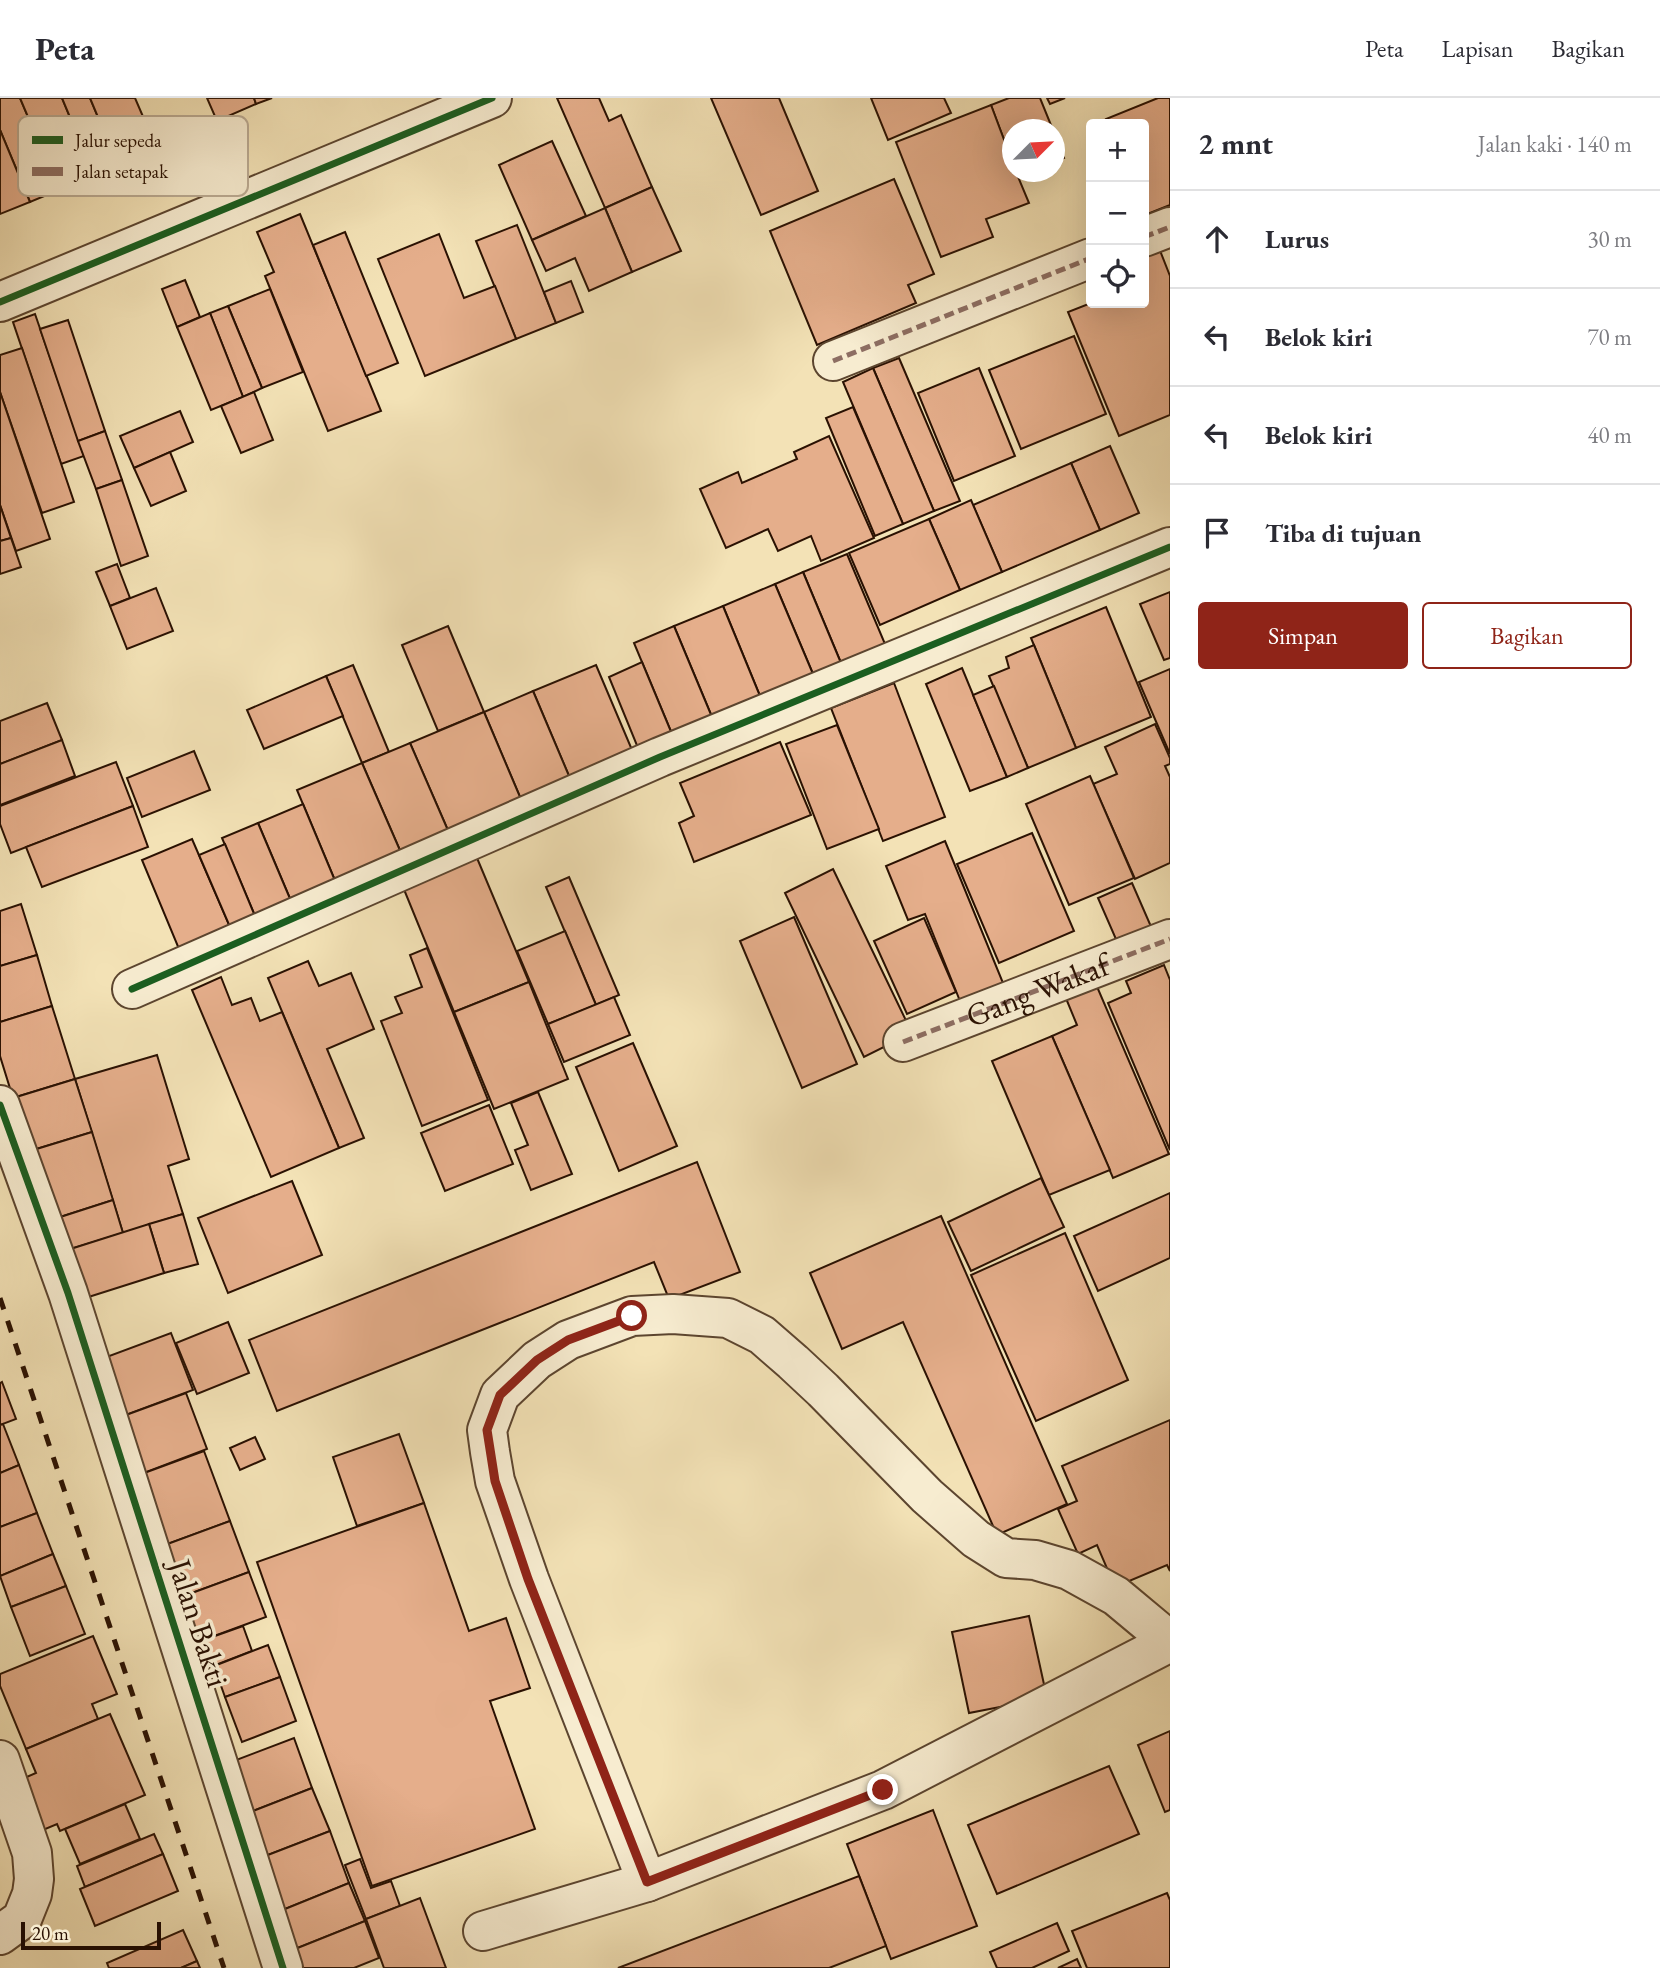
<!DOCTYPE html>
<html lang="id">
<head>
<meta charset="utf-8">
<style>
  :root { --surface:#fff; --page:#f7f7f7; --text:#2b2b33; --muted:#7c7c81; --line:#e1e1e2; --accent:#8f2418 }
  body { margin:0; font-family:"EB Garamond",serif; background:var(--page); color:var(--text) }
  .controls { position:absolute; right:21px; top:21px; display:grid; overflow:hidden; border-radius:7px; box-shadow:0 7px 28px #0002 }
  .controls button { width:63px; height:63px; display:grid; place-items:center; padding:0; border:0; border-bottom:2px solid var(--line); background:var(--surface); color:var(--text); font:35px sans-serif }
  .compass { position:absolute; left:1002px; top:21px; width:63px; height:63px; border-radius:50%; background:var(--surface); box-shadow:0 7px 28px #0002; rotate:66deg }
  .scale { position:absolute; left:21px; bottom:18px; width:140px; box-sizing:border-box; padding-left:7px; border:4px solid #2a1102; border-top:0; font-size:19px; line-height:24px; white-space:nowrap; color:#2a1102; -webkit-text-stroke:5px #f7ecd0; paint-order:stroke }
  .stop { position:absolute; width:21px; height:21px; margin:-16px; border:5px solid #8f2418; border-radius:50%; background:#fff }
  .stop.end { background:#8f2418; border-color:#fff; box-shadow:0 2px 7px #0008 }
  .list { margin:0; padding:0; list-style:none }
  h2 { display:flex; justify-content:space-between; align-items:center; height:91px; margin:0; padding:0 28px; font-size:30px }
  h2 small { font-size:23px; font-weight:400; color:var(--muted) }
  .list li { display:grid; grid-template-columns:46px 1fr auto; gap:21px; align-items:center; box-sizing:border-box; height:98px; padding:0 28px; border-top:2px solid var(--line) }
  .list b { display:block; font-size:26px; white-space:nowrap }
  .list em { font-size:23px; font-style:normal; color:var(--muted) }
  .actions { display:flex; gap:14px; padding:21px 28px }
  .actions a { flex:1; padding:16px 0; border:2px solid var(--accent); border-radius:7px; text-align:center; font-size:24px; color:var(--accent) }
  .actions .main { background:var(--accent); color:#fff }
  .icon { flex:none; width:38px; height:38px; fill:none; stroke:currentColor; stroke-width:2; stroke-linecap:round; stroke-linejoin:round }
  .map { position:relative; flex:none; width:1170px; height:1870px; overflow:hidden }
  header { display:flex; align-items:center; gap:42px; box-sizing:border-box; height:98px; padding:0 35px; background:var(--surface); border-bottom:2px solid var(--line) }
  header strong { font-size:33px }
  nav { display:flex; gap:38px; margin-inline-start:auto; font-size:24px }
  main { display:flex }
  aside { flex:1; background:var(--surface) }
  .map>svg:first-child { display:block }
</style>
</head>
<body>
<header>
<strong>Peta</strong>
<nav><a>Peta</a><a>Lapisan</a><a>Bagikan</a></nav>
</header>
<main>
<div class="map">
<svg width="1170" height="1870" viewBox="0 0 1170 1870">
  <rect width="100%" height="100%" fill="#f3e2b6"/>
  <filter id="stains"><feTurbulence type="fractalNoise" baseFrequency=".00286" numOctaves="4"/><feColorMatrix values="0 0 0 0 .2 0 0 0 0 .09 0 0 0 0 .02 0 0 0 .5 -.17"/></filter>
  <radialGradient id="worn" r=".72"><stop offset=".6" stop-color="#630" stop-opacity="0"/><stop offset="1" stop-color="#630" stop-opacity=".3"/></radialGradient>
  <!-- building -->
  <g fill="#e5ae8b" stroke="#2a1102" stroke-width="2">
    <path d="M0,0h20l39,92 -29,12 -30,-72z"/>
    <path d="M20,0h42l32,77 -35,15z"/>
    <path d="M62,0h28l28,67 -24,10z"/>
    <path d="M90,0h45l22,51 -39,16z"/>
    <path d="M207,0h47l2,6 -39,17z"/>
    <path d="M254,0h18l-16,6z"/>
    <path d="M557,0h42l10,23 12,-6 31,72 -47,21z"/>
    <path d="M711,0h68l39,93 -57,24z"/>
    <path d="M871,0h73l7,15 -63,27z"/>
    <path d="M1009,0h31l13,32h-41v31l-21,-56z"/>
    <path d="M1047,0h18l-15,6z"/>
    <path d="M1158,0h12v107l-25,10 -1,-91h-36l-2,-5z"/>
    <path d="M991,7l21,56v11h4l13,31 -43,16 7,18 -52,20 -45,-115z"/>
    <path d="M0,32l30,72 -30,12z"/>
    <path d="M1054,36l10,24 -10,4z"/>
    <path d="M552,43l34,75 -54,24 -33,-75z"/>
    <path d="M894,81l40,95 -26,11 8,18 -99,42 -47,-114z"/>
    <path d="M652,89l29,64 -49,21 -27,-64z"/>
    <path d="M605,110l27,64 -43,19 -14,-33 -29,13 -14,-31z"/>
    <path d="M300,116l81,197 -53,20 -63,-155 9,-4 -17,-40z"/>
    <path d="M517,127l39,98 -40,16 -40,-98z"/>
    <path d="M345,134l53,131 -32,13 -53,-131z"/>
    <path d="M439,136l25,64 31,-12 21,53 -91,37 -47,-117z"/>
    <path d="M1159,150l11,28v139l-51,21 -51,-124 23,-9h53v-49z"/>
    <path d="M185,182l15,37 -23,10 -15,-38z"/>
    <path d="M571,183l12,31 -27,11 -12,-31z"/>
    <path d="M270,191l33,83 -41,16 -34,-82z"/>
    <path d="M228,208l34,82 -19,9 -33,-84z"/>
    <path d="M210,215l33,84 -32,13 -34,-83z"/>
    <path d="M35,216l49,142 -23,8 -48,-142z"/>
    <path d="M68,222l37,111 -27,10 -38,-112z"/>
    <path d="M1074,238l32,78 -85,35 -32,-79z"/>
    <path d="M22,250l52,154 -32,11 -42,-121v-37z"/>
    <path d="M899,260l61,143 -26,10 -61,-143z"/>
    <path d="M873,270l61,143 -31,13 -60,-142z"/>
    <path d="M979,270l36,88 -61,25 -36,-88z"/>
    <path d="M0,294l50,147 -34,12 -16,-46z"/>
    <path d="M254,294l19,48 -32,13 -20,-47z"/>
    <path d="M853,309l50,117 -28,12 -49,-118z"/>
    <path d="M180,313l13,31 -59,26 -14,-32z"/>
    <path d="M105,333l17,49 -26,9 -18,-48z"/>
    <path d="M829,338l45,102 -53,23 -10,-25 -33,15 -10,-22 -42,19 -26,-59 38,-17 4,11 55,-24 -3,-7z"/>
    <path d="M1110,348l29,67 -39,17 -29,-67z"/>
    <path d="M170,354l16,39 -35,15 -17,-38z"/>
    <path d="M1071,365l29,67 -98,42 -29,-67z"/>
    <path d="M122,382l26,76 -27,10 -25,-77z"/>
    <path d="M971,402l31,72 -42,18 -31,-71z"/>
    <path d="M0,407l11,33 -11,3z"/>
    <path d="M929,421l31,71 -80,35 -31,-72z"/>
    <path d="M11,440l10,29 -21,7v-33z"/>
    <path d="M847,456l38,90 -44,19 -38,-91z"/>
    <path d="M117,466l13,34 -20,8 -14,-34z"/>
    <path d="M803,474l38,91 -28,11 -38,-90z"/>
    <path d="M775,486l38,90 -53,22 -37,-90z"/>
    <path d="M156,490l17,43 -46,18 -17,-43z"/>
    <path d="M1170,494v66l-6,2 -24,-56z"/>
    <path d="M723,508l37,90 -48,21 -38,-91z"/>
    <path d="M1106,509l45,110 -75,31 -45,-110z"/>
    <path d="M448,528l36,86 -46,19 -36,-86z"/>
    <path d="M674,528l38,91 -40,17 -38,-91z"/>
    <path d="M1034,547l42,103 -48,20 -39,-92 20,-8 -3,-11z"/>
    <path d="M642,564l30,72 -34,14 -29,-71z"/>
    <path d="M353,567l36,87 -27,11 -36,-87z"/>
    <path d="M596,567l39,92 -63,26 -39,-92z"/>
    <path d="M962,570l45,109 -37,14 -44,-107z"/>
    <path d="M1170,571v85l-31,-72z"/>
    <path d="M326,578l17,40 -79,33 -17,-39z"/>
    <path d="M894,585l51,134 -62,24 -52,-133z"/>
    <path d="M994,588l34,82 -21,9 -34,-82z"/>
    <path d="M533,593l39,92 -49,21 -39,-92z"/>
    <path d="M47,605l15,37 -62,24v-43z"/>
    <path d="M484,614l39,92 -73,31 -40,-92z"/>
    <path d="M1155,626l15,34v6l-5,2 5,11v86l-35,16 -42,-95 24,-10 -12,-27z"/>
    <path d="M837,627l42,104 -52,20 -41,-105z"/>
    <path d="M62,642l13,36 -75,29v-41z"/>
    <path d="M780,644l31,73 -117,47 -15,-39 15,-7 -14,-33z"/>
    <path d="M410,645l40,92 -48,20 -40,-92z"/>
    <path d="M194,653l16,39 -68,27 -15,-39z"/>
    <path d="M116,664l17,44 -122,47 -11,-29v-18z"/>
    <path d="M362,665l40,92 -66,28 -39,-93z"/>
    <path d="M1090,678l44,102 -65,27 -43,-101z"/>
    <path d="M303,706l33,79 -45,18 -33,-78z"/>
    <path d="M133,708l15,41 -106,40 -16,-40z"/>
    <path d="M258,725l33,78 -36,15 -33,-78z"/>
    <path d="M1032,735l42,98 -75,32 -42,-99z"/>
    <path d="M192,741l38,88 -51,22 -37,-89z"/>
    <path d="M945,743l58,142 -43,18 -35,-87 -17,6 -22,-54z"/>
    <path d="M225,746l30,72 -25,11 -31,-72z"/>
    <path d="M477,760l52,124 -75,30 -51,-125z"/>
    <path d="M833,771l79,164 -48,24 -79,-164z"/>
    <path d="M569,779l50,118 -23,10 -50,-118z"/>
    <path d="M1132,785l24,55 -34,15 -24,-55z"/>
    <path d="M21,806l16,51 -37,11v-55z"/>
    <path d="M794,819l63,147 -55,24 -62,-147z"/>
    <path d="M924,820l32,74 -49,22 -33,-73z"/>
    <path d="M565,833l31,74 -48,19 -31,-73z"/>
    <path d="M427,850l61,152 -66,26 -41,-105 21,-8 -7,-16 27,-10 -12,-32z"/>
    <path d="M37,857l15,51 -52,16v-56z"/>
    <path d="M308,863l11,25 32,-13 23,56 -47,20 37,89 -25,10 -71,-170z"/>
    <path d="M1164,867l6,15v170l-62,-147 23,-10 -5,-12z"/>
    <path d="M221,879l11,28 19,-7 9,23 22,-9 57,136 -68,29 -79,-187z"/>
    <path d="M529,884l39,97 -74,30 -40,-97z"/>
    <path d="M1095,884l74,172 -56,24 -61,-142 25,-11 -12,-29z"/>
    <path d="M614,899l16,38 -66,27 -16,-38z"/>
    <path d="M52,908l23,73 -62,19 -13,-42v-34z"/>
    <path d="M1052,938l58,134 -61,25 -57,-134z"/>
    <path d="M633,945l44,103 -58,25 -43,-104z"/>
    <path d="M157,957l32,104 -21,7 15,48 -60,19 -48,-154z"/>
    <path d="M75,981l17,53 -62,19 -17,-53z"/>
    <path d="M538,994l34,82 -41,16 -16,-40 13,-5 -17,-42z"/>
    <path d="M489,1007l24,59 -68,27 -24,-58z"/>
    <path d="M92,1034l21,68 -62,20 -21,-69z"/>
    <path d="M697,1064l43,110 -71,27 -15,-37 -377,149 -28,-71z"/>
    <path d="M1041,1080l23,49 -93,44 -23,-49z"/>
    <path d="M292,1083l30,74 -94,38 -30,-75z"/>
    <path d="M1170,1095v65l-72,33 -24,-55z"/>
    <path d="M113,1102l10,33 -62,19 -10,-32z"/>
    <path d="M183,1116l15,50 -34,9 -15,-49z"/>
    <path d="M941,1118l126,288 -70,31 -94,-213 -61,27 -32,-76z"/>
    <path d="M149,1126l15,49 -88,28 -15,-49z"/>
    <path d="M1065,1135l63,147 -92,41 -65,-146z"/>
    <path d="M228,1224l21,51 -52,21 -21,-51z"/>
    <path d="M171,1235l22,57 -78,29 -22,-57z"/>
    <path d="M2,1284l14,37 -16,6v-42z"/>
    <path d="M186,1295l21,56 -71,27 -21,-57z"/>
    <path d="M1170,1322v151l-3,-6 -52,22 -18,-42 -19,9 -20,-45 19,-8 -15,-35z"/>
    <path d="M3,1326l16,41 -19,8v-48z"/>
    <path d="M399,1336l25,69 -67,23 -24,-69z"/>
    <path d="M255,1339l10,22 -25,11 -10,-22z"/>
    <path d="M204,1353l26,70 -68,25 -26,-70z"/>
    <path d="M19,1367l18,48 -37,14v-54z"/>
    <path d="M424,1405l45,128 37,-13 24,70 -40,13 45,128 -163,57 -115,-324z"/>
    <path d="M37,1415l16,41 -53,22v-49z"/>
    <path d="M230,1423l19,51 -68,25 -19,-51z"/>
    <path d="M53,1456l13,32 -55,21 -11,-31z"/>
    <path d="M249,1474l17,45 -68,25 -17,-45z"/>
    <path d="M66,1488l19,48 -55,22 -19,-49z"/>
    <path d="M1029,1518l18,82 -78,15 -17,-81z"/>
    <path d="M243,1528l9,25 -44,17 -10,-26z"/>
    <path d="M93,1538l24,58 -25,10 6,15 -72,30 -26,-63v-12z"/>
    <path d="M268,1547l12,32 -55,20 -11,-31z"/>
    <path d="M280,1579l16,44 -54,21 -17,-45z"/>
    <path d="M110,1616l35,81 -85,36 -3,-7 -14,6 -21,-51 14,-6 -10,-24z"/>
    <path d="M1170,1633v79l-5,2 -27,-67z"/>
    <path d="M294,1640l18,50 -69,27 -20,-50z"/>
    <path d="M1109,1668l30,68 -142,60 -29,-69z"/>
    <path d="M312,1690l18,43 -70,27 -17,-43z"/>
    <path d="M125,1706l15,35 -60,25 -15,-35z"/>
    <path d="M933,1712l44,116 -86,33 -44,-115z"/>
    <path d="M330,1733l19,52 -69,28 -20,-53z"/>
    <path d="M154,1736l9,20 -78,33 -8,-21z"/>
    <path d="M163,1756l15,37 -83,35 -15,-37z"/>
    <path d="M360,1761l11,29 20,-7 9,25 -34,13 -21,-54z"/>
    <path d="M859,1778l27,70 -57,22h-211z"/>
    <path d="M349,1785l16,38 -70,28 -15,-38z"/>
    <path d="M1167,1795l3,7v68h-83l-15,-37z"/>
    <path d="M420,1800l26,70h-62l-18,-49z"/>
    <path d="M365,1823l14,37 -25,10h-51l-8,-19z"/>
    <path d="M1057,1825l12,28 -37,17h-35l-7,-16z"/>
    <path d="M183,1832l14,31 -16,7h-72l-2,-5z"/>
    <path d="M1077,1861l4,9h-23z"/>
    <path d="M197,1863l3,7h-19z"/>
  </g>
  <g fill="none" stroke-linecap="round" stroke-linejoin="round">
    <defs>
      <g id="minor">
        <path d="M1144,139l26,-10"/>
        <path d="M0,204l492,-204"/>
        <path d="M833,263l258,-103"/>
        <path d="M132,891l528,-232 510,-210"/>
        <path id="s1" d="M903,944l267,-103"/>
        <path d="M0,1007l68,188 215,675"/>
        <path d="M0,1662l32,93 2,26 -2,15 -10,25 -22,16"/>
        <path d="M647,1784l-118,-303 -34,-98 -5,-29 -3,-22 13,-35 37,-35 31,-20 64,-24 41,-2 55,4 34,17 31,27 30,28 104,106 49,43 30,19 29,2 34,10 47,26 54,45"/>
        <path d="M483,1833l164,-49 236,-92 287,-148"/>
      </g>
    </defs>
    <!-- minor casing -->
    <use href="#minor" stroke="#5c452f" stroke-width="42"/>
    <!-- minor -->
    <use href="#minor" stroke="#f7ecd0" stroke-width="38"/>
    <!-- rail -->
    <path stroke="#2a1102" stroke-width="5" stroke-dasharray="12 12" stroke-linecap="butt" d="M0,1200l224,670"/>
    <!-- quiet -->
    <g stroke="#8d6e63" stroke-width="5" stroke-dasharray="10 5" stroke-linecap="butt">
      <path d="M1144,139l26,-10"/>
      <path d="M833,263l258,-103"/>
      <path d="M903,944l267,-103"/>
    </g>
    <defs>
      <g id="cycleway">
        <path d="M0,204l492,-204"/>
        <path d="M132,891l528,-232 510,-210"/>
        <path d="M0,1007l68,188 215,675"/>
      </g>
    </defs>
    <!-- cycleway casing -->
    <use href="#cycleway" stroke="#f7ecd0" stroke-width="11"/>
    <!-- cycleway -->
    <use href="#cycleway" stroke="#1b5e20" stroke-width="7"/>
  </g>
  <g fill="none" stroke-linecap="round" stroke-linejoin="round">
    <!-- route -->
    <path stroke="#8f2418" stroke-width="9" d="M632,1218l-64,24 -31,20 -37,35 -13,35 8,51 33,98 119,303 236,-92"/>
  </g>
  <g text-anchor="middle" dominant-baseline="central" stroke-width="7" stroke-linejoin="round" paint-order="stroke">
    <!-- street labels -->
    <g font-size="32" fill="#2a1102" stroke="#f7ecd0">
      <text stroke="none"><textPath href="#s1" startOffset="144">Gang Wakaf</textPath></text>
      <text transform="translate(199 1525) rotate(72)">Jalan Bakti</text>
    </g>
  </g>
  <!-- legend -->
  <rect x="18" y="18" width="230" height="80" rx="10" fill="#f7ecd0" stroke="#baaa92" stroke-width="2"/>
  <rect x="32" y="38" width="31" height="8" fill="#1b5e20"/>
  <rect x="32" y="69" width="31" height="9" fill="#8d6e63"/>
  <g font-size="19" fill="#2a1102">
    <text x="75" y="49">Jalur sepeda</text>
    <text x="75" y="80">Jalan setapak</text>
  </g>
  <rect width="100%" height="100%" filter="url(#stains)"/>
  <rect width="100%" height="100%" fill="url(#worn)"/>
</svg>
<div class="controls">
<button>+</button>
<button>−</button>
<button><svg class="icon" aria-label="locate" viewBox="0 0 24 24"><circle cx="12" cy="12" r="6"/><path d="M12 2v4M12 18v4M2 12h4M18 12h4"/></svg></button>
</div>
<svg class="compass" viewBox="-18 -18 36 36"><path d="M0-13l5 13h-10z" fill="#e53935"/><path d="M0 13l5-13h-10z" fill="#7c7c81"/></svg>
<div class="scale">20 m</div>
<div class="stop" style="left:632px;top:1218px"></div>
<div class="stop end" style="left:883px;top:1692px"></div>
</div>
<aside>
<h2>2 mnt<small>Jalan kaki · 140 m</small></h2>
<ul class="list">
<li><svg class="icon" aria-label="ahead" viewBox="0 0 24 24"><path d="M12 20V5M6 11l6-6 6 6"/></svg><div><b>Lurus</b></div><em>30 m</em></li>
<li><svg class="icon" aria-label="left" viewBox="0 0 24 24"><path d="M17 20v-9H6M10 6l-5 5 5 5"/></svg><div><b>Belok kiri</b></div><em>70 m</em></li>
<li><svg class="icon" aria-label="left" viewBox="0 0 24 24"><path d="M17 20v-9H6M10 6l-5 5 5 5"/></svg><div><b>Belok kiri</b></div><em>40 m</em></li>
<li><svg class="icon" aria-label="arrive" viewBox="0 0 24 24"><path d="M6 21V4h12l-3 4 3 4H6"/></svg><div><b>Tiba di tujuan</b></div></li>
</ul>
<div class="actions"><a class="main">Simpan</a><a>Bagikan</a></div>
</aside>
</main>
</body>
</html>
